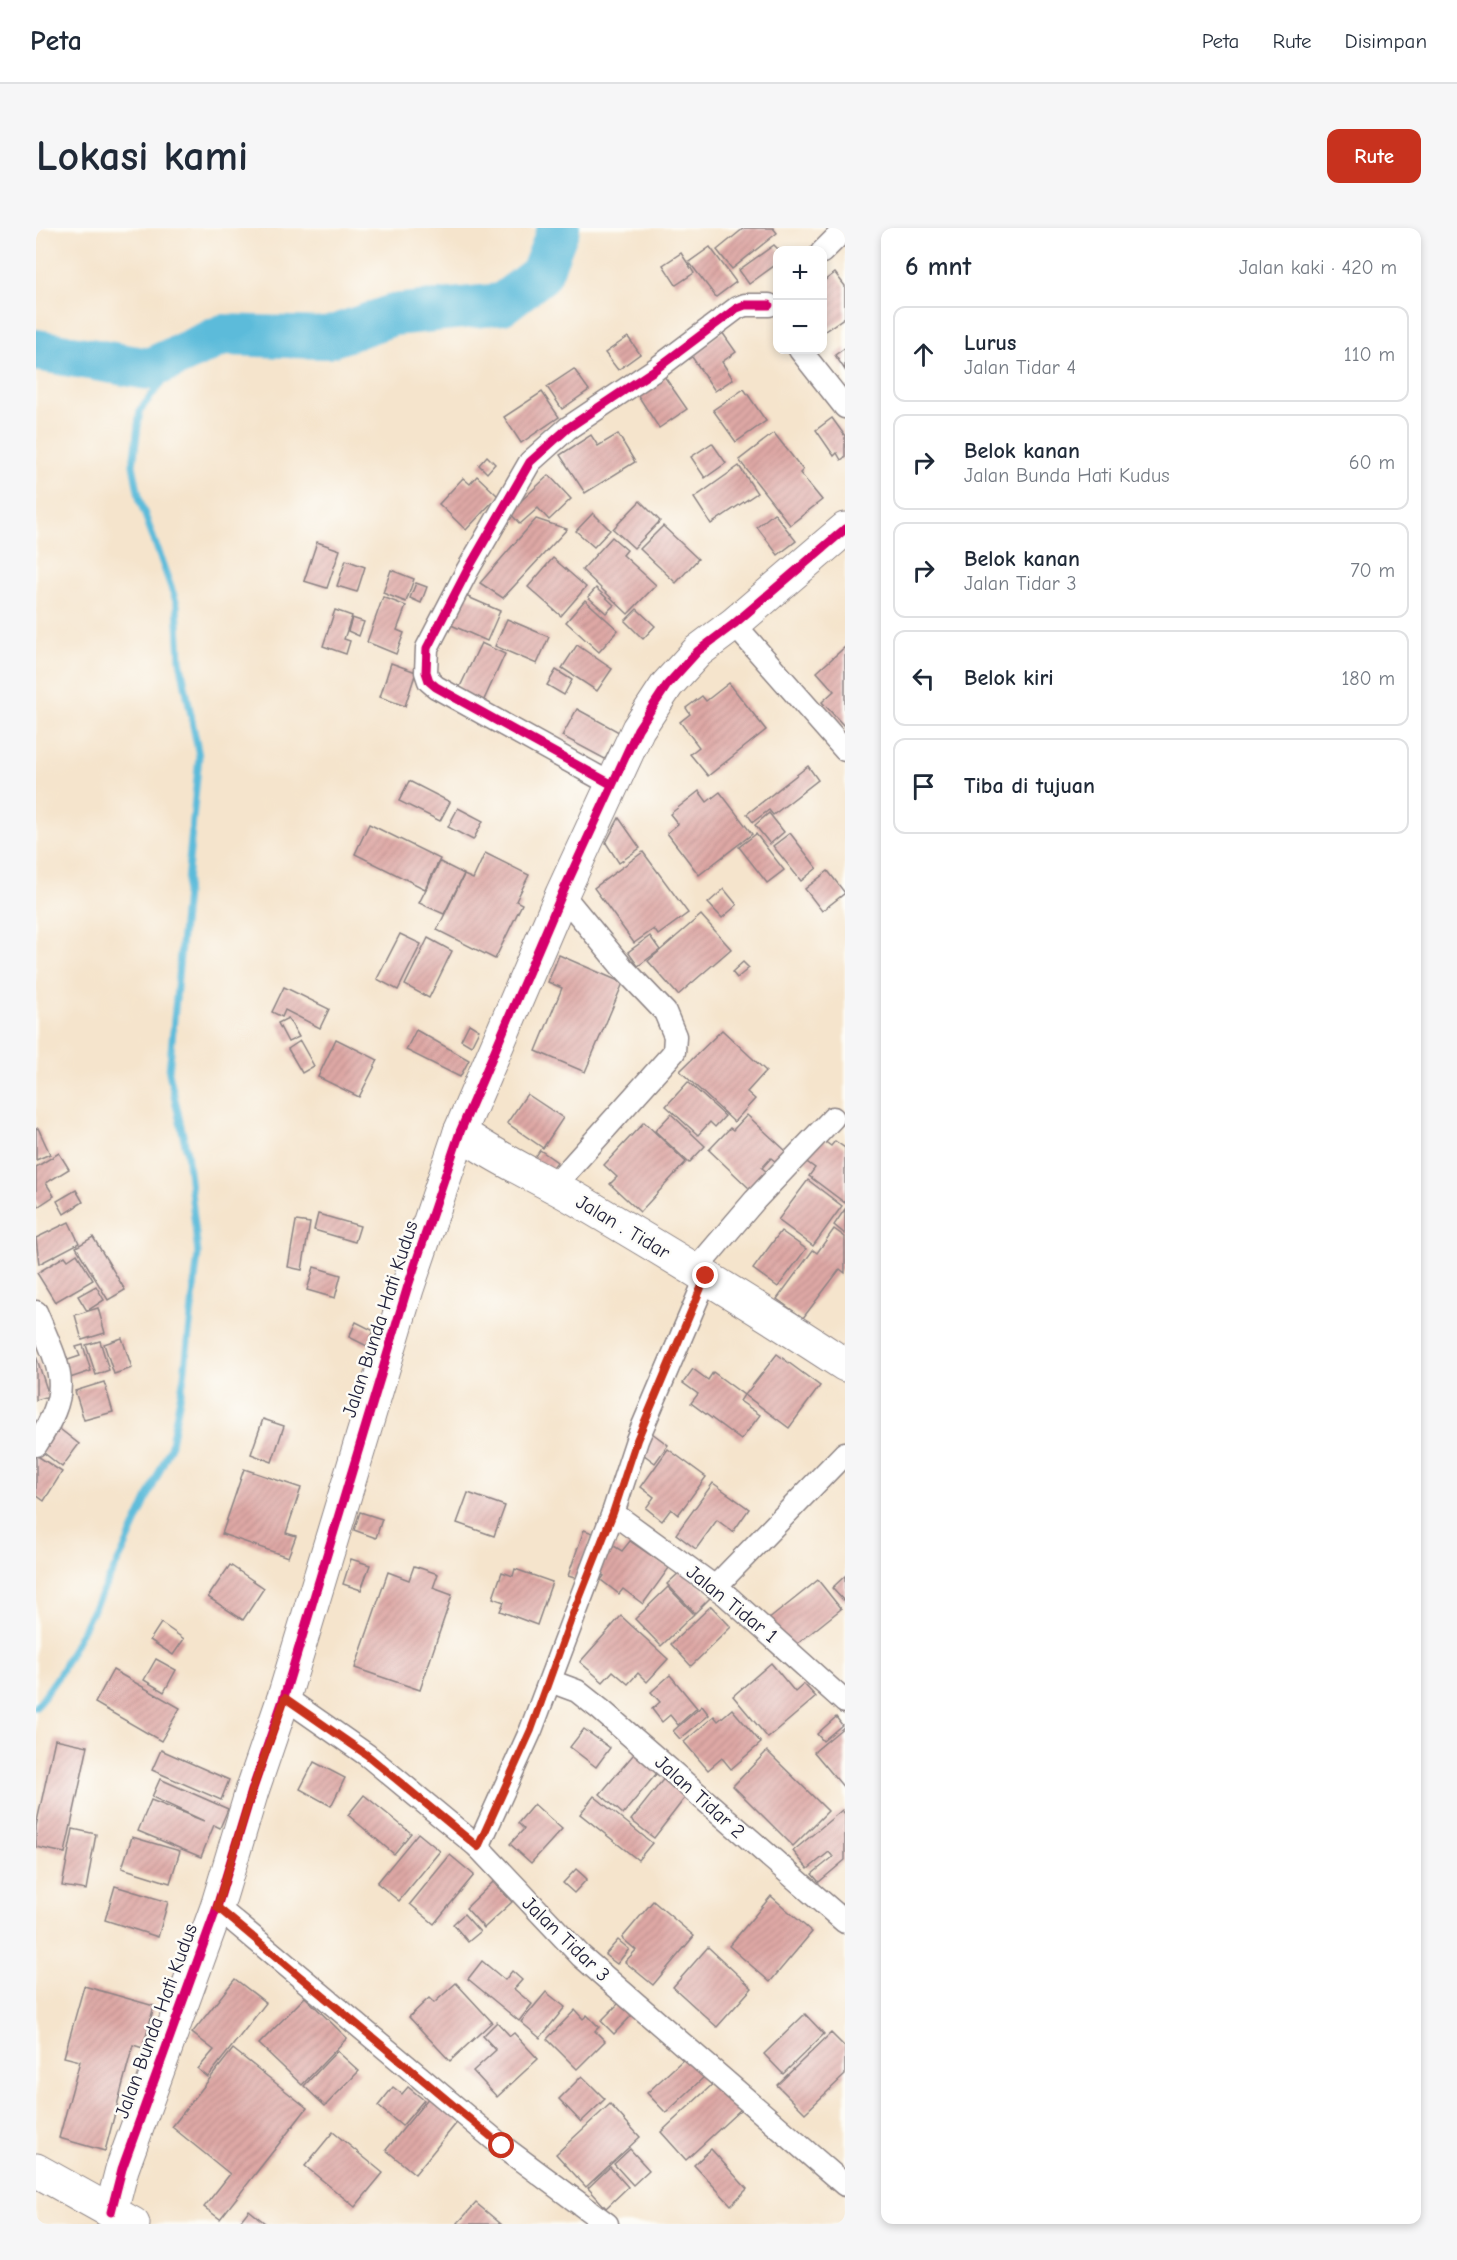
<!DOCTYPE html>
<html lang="id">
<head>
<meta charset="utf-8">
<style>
  :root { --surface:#fff; --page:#f6f6f7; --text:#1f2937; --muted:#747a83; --line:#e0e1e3; --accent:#c8321e }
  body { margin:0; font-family:"Comic Neue",sans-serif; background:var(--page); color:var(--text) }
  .controls { position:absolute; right:18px; top:18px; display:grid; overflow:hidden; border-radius:12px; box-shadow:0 3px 9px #0003 }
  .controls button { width:54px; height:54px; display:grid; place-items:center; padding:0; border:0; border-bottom:2px solid var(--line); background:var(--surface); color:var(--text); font:30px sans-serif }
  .stop { position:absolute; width:18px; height:18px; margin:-14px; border:4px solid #c8321e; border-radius:50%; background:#fff }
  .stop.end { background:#c8321e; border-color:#fff; box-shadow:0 2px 6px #0008 }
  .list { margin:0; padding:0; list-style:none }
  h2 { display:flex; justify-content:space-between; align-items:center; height:78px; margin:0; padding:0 24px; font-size:26px }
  h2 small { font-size:20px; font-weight:400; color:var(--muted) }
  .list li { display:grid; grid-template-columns:39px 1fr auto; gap:18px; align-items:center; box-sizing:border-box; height:96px; margin:0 12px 12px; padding:0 12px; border:2px solid var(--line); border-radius:12px }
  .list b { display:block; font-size:22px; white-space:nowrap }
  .list p { margin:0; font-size:20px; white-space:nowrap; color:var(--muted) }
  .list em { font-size:20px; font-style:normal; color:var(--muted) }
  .icon { flex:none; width:33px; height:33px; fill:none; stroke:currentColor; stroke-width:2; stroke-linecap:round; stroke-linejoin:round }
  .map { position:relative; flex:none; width:809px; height:1996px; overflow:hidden; border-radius:12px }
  header { display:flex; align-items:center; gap:36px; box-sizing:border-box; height:84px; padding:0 30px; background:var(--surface); border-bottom:2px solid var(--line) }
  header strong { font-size:28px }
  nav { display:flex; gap:33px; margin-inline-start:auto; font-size:21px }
  .intro { display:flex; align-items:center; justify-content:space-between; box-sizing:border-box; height:144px; padding:0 36px }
  h1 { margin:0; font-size:42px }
  .button { padding:15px 27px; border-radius:12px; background:var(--accent); color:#fff; font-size:21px; font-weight:700 }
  main { display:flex; gap:36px; padding:0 36px }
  aside { flex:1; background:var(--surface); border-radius:12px; box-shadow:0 3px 9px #0003 }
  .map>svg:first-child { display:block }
</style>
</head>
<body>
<header>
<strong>Peta</strong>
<nav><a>Peta</a><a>Rute</a><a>Disimpan</a></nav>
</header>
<div class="intro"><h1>Lokasi kami</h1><a class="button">Rute</a></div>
<main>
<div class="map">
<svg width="809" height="1996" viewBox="0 0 809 1996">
  <defs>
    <pattern id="building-hatch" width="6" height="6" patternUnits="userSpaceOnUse" patternTransform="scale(1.5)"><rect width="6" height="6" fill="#dea8a5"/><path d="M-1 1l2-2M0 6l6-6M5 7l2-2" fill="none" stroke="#be908f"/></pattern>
  </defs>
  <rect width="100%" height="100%" fill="#fdfcf7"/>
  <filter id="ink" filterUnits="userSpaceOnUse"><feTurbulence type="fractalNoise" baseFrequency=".0167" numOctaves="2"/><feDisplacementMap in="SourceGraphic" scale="12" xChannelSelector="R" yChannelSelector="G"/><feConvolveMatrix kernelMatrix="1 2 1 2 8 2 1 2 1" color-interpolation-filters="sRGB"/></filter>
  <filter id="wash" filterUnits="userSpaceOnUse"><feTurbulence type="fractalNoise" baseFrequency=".008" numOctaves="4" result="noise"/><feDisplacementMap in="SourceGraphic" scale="24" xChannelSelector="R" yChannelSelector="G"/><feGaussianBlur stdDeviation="1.35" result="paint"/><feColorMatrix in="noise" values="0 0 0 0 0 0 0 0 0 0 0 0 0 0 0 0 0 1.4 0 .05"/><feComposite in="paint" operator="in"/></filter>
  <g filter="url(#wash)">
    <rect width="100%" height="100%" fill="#f5e4cc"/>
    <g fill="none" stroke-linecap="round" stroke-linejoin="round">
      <!-- stream -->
      <path stroke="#5cbbda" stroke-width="7" d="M0,1479l23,-32 64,-123 47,-104 14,-71 14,-123 -11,-101 -18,-81 30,-316 -19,-96 -3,-56 -37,-103 -7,-36 7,-55 27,-34 56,-41"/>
      <!-- river -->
      <path stroke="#5cbbda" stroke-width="42" d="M0,122l113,19 74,-34 104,3 66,-23 109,-11 39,-30 18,-46"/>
    </g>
    <g id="blocks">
      <!-- building -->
      <g fill="url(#building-hatch)">
        <path d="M708,0h29l4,5 -45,36 -15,-19z"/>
        <path d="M738,17l5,5 -1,13 -29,21 -10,-14z"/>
        <path d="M674,19l26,35 -20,15 -27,-35z"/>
        <path d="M645,25l13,20 -18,12 -13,-20z"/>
        <path d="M799,45l10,13v31l-23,16v-56l3,3z"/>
        <path d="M686,104l14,20 -14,10 11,17 -18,12 -25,-37z"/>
        <path d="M592,109l12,17 -22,16 -13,-17z"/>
        <path d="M809,120v22l-10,-15z"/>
        <path d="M538,141l15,21 -27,19 -15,-22z"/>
        <path d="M628,148l23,33 -28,19 -22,-34z"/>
        <path d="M708,161l22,32 -30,21 -23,-32z"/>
        <path d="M506,164l17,25 -38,26 -17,-26z"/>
        <path d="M796,190l13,18v21l-4,3 -4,-7 -3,3 -18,-26z"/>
        <path d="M738,205l29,37 -3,3 22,27 -32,25 -51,-65z"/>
        <path d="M582,206l17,28 -50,31 -25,-38 31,-20 7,11z"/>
        <path d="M676,215l14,20 -21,15 -14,-21z"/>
        <path d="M451,228l8,8 -8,9 -8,-8z"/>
        <path d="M703,238l18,27 -46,31 -17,-26z"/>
        <path d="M513,247l22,24 -22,21 -11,-12 -18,16 -11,-12z"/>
        <path d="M441,248l21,20 -32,34 -27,-26 24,-26 7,6z"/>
        <path d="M604,273l20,20 -26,27 -21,-19z"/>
        <path d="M557,285l17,17 -16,17 -18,-16z"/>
        <path d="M738,285l22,28 -18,14 -21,-28z"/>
        <path d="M500,291l31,10 -64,69 -23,-15z"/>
        <path d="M627,298l35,33 -22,24 -36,-34z"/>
        <path d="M576,309l15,13 -4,5 33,30 -28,29 -46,-44z"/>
        <path d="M281,314l23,8 -13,38 -23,-7z"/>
        <path d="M517,330l33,29 -25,29 -33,-29z"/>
        <path d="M310,332l19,7 -8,25 -20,-6z"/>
        <path d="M355,342l23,9 -8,23 -23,-9z"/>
        <path d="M380,355l11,4 -6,16 -11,-5z"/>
        <path d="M560,360l18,17 -8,8 -18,-16z"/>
        <path d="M425,366l39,17 -13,30 -38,-17z"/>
        <path d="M347,369l23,9 -9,24 7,3 -8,21 -29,-12z"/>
        <path d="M549,372l33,30 -19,22 -33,-30z"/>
        <path d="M601,381l18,17 -12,13 -18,-18z"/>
        <path d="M299,382l17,6 -8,23 6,2 -4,13 -23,-8z"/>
        <path d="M316,390l12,4 -5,14 -11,-5z"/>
        <path d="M471,391l42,18 -12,27 -42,-18z"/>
        <path d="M445,415l24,11 -23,50 -25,-11z"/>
        <path d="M541,417l35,24 -15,22 -35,-23z"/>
        <path d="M809,419v80l-23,-25 12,-11 -17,-19z"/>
        <path d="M355,435l25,9 -11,34 -25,-9z"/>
        <path d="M520,442l16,10 -8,15 -17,-10z"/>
        <path d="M693,455l37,47 -58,46 -18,-22 9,-7 -19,-25 10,-8 -4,-6 16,-12 4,5z"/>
        <path d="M541,481l42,23 -14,27 -43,-23z"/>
        <path d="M772,538l10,14 -45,35 -4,-5 -16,12 -6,-8z"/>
        <path d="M373,553l41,21 -10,19 -41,-20z"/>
        <path d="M663,563l8,11 13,-10 32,42 -53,41 -32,-42 11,-9 -8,-10z"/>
        <path d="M422,580l25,13 -10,19 -25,-13z"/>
        <path d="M733,585l15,19 -14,12 -15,-19z"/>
        <path d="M583,590l21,30 -21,15 -13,-20z"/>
        <path d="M333,596l71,35 -15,30 -70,-35z"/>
        <path d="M754,605l27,35 -16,13 -28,-35z"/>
        <path d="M720,606l28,36 -17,13 -28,-36z"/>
        <path d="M607,624l45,61 -30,22 -4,-6 -20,14 -40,-55z"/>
        <path d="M449,625l44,22 -13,26 6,3 -27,55 -58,-29 27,-55 9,4z"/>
        <path d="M404,634l24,12 -20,40 -25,-11z"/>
        <path d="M792,643l17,22 -23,18 -17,-22z"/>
        <path d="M688,661l13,16 -15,13 -14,-15z"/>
        <path d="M665,687l30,34 -53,46 -30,-34z"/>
        <path d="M364,706l21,10 -23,46 -21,-11z"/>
        <path d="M614,708l10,14 -22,16 -10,-14z"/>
        <path d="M392,710l24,13 -23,47 -24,-13z"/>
        <path d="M523,727l64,28 -38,89 -49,-21 26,-63 -14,-6z"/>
        <path d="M707,734l6,6 -12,10 -5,-6z"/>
        <path d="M248,759l45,22 -9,19 -35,-18 -3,7 -10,-5z"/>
        <path d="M252,790l11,19 -11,5 -10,-19z"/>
        <path d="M433,796l10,6 -8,16 -10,-6z"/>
        <path d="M380,802l53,30 -9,17 -54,-27z"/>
        <path d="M686,802l44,41 -19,21 8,7 -21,23 -54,-51z"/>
        <path d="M300,811l42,21 -19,37 -41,-20z"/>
        <path d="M264,813l14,25 -12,7 -14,-24z"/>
        <path d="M652,854l37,34 -10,11 -5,-5 -12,13 -32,-29z"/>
        <path d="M491,866l36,24 -20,30 -36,-25z"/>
        <path d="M635,886l34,32 -16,17 -34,-32z"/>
        <path d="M711,887l40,37 -11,10 -5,-4 -9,10 5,4 -16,18 -42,-40 21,-22 3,2z"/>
        <path d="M608,894l42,40 -46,50 -30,-28 7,-7 -13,-12z"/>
        <path d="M2,900l12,26 -14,6v-31z"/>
        <path d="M784,910l11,8 4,-5 10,7v55l-36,-27 6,-8 -11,-8z"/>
        <path d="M504,922l17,12 -9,12 -16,-12z"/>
        <path d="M23,925l10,16 -23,14 8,13 -15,10 -3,-4v-35z"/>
        <path d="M772,952l34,26 -29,40 -35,-26z"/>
        <path d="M40,962l7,12 -19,12 -7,-13z"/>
        <path d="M809,981v25l-11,-9z"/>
        <path d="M282,986l42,12 -5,16 -41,-12z"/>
        <path d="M260,993l14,2 -8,47 -14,-3z"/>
        <path d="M33,994l10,21 -40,21 -3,-26z"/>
        <path d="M798,1001l11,8v36l-5,-4 -37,49 -26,-19 36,-49 4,3z"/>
        <path d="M745,1003l25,18 -28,38 -25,-18z"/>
        <path d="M57,1009l32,53 -17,10 -32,-53z"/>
        <path d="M41,1026l16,26 -38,22 -18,-29 28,-17 3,4z"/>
        <path d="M278,1039l27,8 -6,23 -28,-8z"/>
        <path d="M60,1058l8,14 -17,11 -9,-15z"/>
        <path d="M62,1080l7,25 -23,7 -7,-25z"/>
        <path d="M320,1094l18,9 -7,15 -18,-9z"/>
        <path d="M86,1110l10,30 -18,6 -10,-30z"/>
        <path d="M64,1113l9,29 -13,5 -10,-30z"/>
        <path d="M47,1117l8,26 -21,7 -5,-17 15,-5 -4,-9z"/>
        <path d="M741,1126l43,32 -31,42 -44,-33z"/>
        <path d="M0,1128l13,40 -13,4z"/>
        <path d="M657,1141l15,11 5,-8 31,23 -4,6 20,14 -19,25 -50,-37 7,-9 -15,-11z"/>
        <path d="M68,1154l9,30 -29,8 -9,-29z"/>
        <path d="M227,1191l21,7 -12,36 -21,-8z"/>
        <path d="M20,1198l23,18 -17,23 -23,-18z"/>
        <path d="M616,1205l16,12 -13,18 -16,-12z"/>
        <path d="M632,1221l38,28 -28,38 -7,-6 -9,12 -16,-13 8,-11 -13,-10z"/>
        <path d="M0,1227l26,17 -18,29 -8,-6z"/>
        <path d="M208,1241l57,19 -15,45 10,3 -8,21 -66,-23z"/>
        <path d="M677,1255l36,26 -16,23 -16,-12 -21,29 -20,-15z"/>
        <path d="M432,1265l37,13 -11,30 -37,-13z"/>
        <path d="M324,1284l22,7 -6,19 -22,-8z"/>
        <path d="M548,1302l9,3 -15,46 -10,-3z"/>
        <path d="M594,1313l39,27 -26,36 -20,-15 -4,5 -18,-14 3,-4 -8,-6 18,-24 8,5z"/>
        <path d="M315,1331l19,6 -9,25 -18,-6z"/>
        <path d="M194,1337l34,23 -21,32 -35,-23z"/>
        <path d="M378,1338l24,8 -5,14 19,7 -32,95 -65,-22 33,-96 21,8z"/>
        <path d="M479,1341l37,13 -15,43 -37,-14 4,-9 -11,-4 9,-26 11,4z"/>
        <path d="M647,1341l28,28 -16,16 -28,-29z"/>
        <path d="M809,1348v26l-13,-14z"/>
        <path d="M782,1352l23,29 -50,40 -23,-29z"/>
        <path d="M632,1359l26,27 -33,32 -26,-27z"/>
        <path d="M675,1378l20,21 -40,39 -20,-22z"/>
        <path d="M585,1388l47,43 -21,23 -9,-9 -10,11 -15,-13 -10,11 -23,-20z"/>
        <path d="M125,1395l23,16 -11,16 -23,-15z"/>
        <path d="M120,1431l20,11 -12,22 -20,-12z"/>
        <path d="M735,1435l24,29 9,-8 12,13 -48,41 -35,-42z"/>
        <path d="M77,1442l67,38 -19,33 -66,-38z"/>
        <path d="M634,1447l27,33 -19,17 -8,-10 -8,7 -10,-13 8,-7 -9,-10z"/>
        <path d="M666,1478l7,9 -29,24 -7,-8z"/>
        <path d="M696,1481l29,34 -30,26 -9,-11 -14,12 -24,-28 30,-26 4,5z"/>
        <path d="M800,1489l6,8 -19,16 -6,-7z"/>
        <path d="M809,1498v63l-31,-37z"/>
        <path d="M548,1501l26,19 -14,19 -26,-20z"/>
        <path d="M19,1511l33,7 -23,107 -29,-6v-21z"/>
        <path d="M603,1520l23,19 -39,47 -23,-20z"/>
        <path d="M125,1522l68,30 -8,20 -69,-30z"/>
        <path d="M731,1523l61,60 -35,35 -60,-60z"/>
        <path d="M278,1534l31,16 -14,28 -31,-17z"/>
        <path d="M633,1544l22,18 -37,48 -23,-18z"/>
        <path d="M124,1551l68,30 -8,19 -6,-3 -13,32 -63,-26 13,-31 53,21 -52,-24z"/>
        <path d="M328,1567l47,38 -17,21 -46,-39z"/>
        <path d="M558,1568l58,47 -14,17 -58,-46z"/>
        <path d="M498,1576l28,25 -31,34 -21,-19 14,-15 -6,-6z"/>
        <path d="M806,1582l3,4v46l-26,22 -7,-8 21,-17 -4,-5 -21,17 -15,-18z"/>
        <path d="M37,1601l23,5 -10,56 -24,-4z"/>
        <path d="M382,1605l22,18 -41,50 -22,-18z"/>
        <path d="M96,1609l48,14 -10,32 -48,-15z"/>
        <path d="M414,1627l24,20 -40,49 -24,-20z"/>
        <path d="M540,1641l11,10 -13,14 -11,-10z"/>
        <path d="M457,1654l19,20 -28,26 -18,-20z"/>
        <path d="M79,1658l53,16 -10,35 -53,-17z"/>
        <path d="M735,1668l41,36 -42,50 -41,-36z"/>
        <path d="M617,1673l41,35 -41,49 -28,-23 11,-12 -14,-12z"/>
        <path d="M428,1686l16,18 -12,10 -15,-18z"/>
        <path d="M582,1712l11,9 -12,15 -12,-9z"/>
        <path d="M672,1719l44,41 -35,39 -44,-40z"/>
        <path d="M446,1733l23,19 7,-9 10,9 -8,9 18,15 -13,17 -51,-42z"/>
        <path d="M199,1751l31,24 -58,74 -10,-8 16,-19 -22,-17z"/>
        <path d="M420,1755l36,39 -42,39 -41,-44 20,-19 5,5z"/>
        <path d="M48,1758l70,20 -11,42 -10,-3 -28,106 -46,-13 21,-77 -16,-4z"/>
        <path d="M510,1764l19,15 -25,31 -19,-16z"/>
        <path d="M269,1769l42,41 -45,47 -43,-41z"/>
        <path d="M584,1774l12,13 -18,19 -13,-13z"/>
        <path d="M539,1782l8,9 4,-4 12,12 -4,4 10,10 -28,28 -30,-30z"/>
        <path d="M769,1786l19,20 -41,40 -19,-20z"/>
        <path d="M461,1794l13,14 4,-3 24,26 -41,38 -24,-26 23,-21 -13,-14z"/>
        <path d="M795,1805l14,14v28l-40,38 -28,-28z"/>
        <path d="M197,1821l74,59 -87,111 -16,-12 26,-33 -58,-47z"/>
        <path d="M301,1823l22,20 -34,35 -21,-20z"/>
        <path d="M650,1829l18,20 -38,36 -19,-20z"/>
        <path d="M546,1848l23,23 -24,23 -22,-23z"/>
        <path d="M679,1854l26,27 -55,51 -25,-28z"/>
        <path d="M357,1859l9,7 6,-7 16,13 -22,26 -24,-20z"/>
        <path d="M394,1868l29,24 -44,54 -29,-24z"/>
        <path d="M574,1876l30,33 -54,50 -30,-33z"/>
        <path d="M297,1904l50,41 -28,34 -50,-41z"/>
        <path d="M594,1921l19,21 -16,15 -19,-21z"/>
        <path d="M675,1921l36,40 -16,16 -37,-40z"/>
        <path d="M574,1939l18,20 -22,21 -18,-20z"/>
        <path d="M440,1975l25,21h-44z"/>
        <path d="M213,1982l17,14h-28z"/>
      </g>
    </g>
  </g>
  <g filter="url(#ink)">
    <use href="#blocks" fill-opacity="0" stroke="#8c8384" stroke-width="1.5"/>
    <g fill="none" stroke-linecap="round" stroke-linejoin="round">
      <defs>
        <g id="street">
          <path d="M786,24l23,-23"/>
          <path d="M764,122l45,57"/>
          <path d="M698,396l111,126"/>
          <path d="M575,556l-175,-97 -7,-6 -3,-9 1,-24 40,-77 63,-109 38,-34 88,-59 81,-61 8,-3h24"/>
          <path d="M518,958l120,-134 1,-16 -10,-24 -43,-45 -60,-73"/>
          <path d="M660,1041l59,-69 78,-82"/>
          <path d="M0,1084c25,61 38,74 0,133"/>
          <path d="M577,1285l113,82 119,107"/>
          <path d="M679,1359l130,-134"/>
          <path d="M514,1453l27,10 24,19 244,212"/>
          <path d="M248,1469l83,58 111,92 103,109 264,229"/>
          <path d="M442,1619l53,-117 82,-217 24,-73 70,-164"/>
          <path d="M181,1679l285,239 105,78"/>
        </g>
        <g id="secondary">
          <path d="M424,904c37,27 79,45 118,68 90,53 179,107 267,165"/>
          <path d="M0,1942l97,54"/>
          <path d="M75,1984l11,-43 95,-262 35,-116 32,-94 123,-408 53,-157 102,-238 76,-165 29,-44 31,-34 36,-27 111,-95"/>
        </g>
      </defs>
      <!-- street casing -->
      <use href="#street" stroke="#8c8384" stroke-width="25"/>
      <!-- secondary casing -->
      <use href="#secondary" stroke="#8c8384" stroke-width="35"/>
      <!-- street -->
      <use href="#street" stroke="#fff" stroke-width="22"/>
      <!-- secondary -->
      <use href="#secondary" stroke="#fff" stroke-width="33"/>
      <defs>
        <g id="cycleway">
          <path d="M575,556l-175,-97 -7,-6 -3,-9 1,-24 40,-77 63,-109 38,-34 88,-59 81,-61 8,-3h24"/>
          <path d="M75,1984l11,-43 95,-262 35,-116 32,-94 123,-408 53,-157 102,-238 76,-165 29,-44 31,-34 36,-27 111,-95"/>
        </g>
      </defs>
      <!-- cycleway casing -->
      <use href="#cycleway" stroke="#fdfcf7" stroke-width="13"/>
      <!-- cycleway -->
      <use href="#cycleway" stroke="#d6006c" stroke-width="9"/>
    </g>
  </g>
  <g fill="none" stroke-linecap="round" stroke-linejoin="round" filter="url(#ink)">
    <!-- route -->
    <path stroke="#c8321e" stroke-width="8" d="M466,1918l-285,-239 35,-116 33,-93 82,57 111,92 53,-117 40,-111 42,-106 24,-73 69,-164"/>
  </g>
  <g text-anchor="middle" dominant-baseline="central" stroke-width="5" stroke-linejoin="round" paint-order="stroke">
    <!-- street labels -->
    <g font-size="20" fill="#22223b" stroke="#fdfcf7">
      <text transform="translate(587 999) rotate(31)">Jalan . Tidar</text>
      <text transform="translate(344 1091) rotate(-72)">Jalan Bunda Hati Kudus</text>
      <text transform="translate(696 1376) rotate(39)">Jalan Tidar 1</text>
      <text transform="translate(664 1569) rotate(42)">Jalan Tidar 2</text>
      <text transform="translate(530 1711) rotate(44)">Jalan Tidar 3</text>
      <text transform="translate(120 1793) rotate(-70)">Jalan Bunda Hati Kudus</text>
    </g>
  </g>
</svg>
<div class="controls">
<button>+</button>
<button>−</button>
</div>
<div class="stop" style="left:466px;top:1918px"></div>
<div class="stop end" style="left:670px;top:1048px"></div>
</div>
<aside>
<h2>6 mnt<small>Jalan kaki · 420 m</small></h2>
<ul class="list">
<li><svg class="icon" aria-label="ahead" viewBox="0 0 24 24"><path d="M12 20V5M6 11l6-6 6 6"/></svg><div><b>Lurus</b><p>Jalan Tidar 4</p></div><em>110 m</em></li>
<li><svg class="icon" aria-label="right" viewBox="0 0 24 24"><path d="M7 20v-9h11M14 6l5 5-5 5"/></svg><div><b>Belok kanan</b><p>Jalan Bunda Hati Kudus</p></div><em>60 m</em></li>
<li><svg class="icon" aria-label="right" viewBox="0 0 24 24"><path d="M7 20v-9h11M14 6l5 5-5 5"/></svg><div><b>Belok kanan</b><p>Jalan Tidar 3</p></div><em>70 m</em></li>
<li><svg class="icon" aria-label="left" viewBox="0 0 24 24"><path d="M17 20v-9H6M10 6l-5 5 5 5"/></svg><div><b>Belok kiri</b></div><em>180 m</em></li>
<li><svg class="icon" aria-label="arrive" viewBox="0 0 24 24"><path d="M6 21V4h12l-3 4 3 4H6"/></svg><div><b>Tiba di tujuan</b></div></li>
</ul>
</aside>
</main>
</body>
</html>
